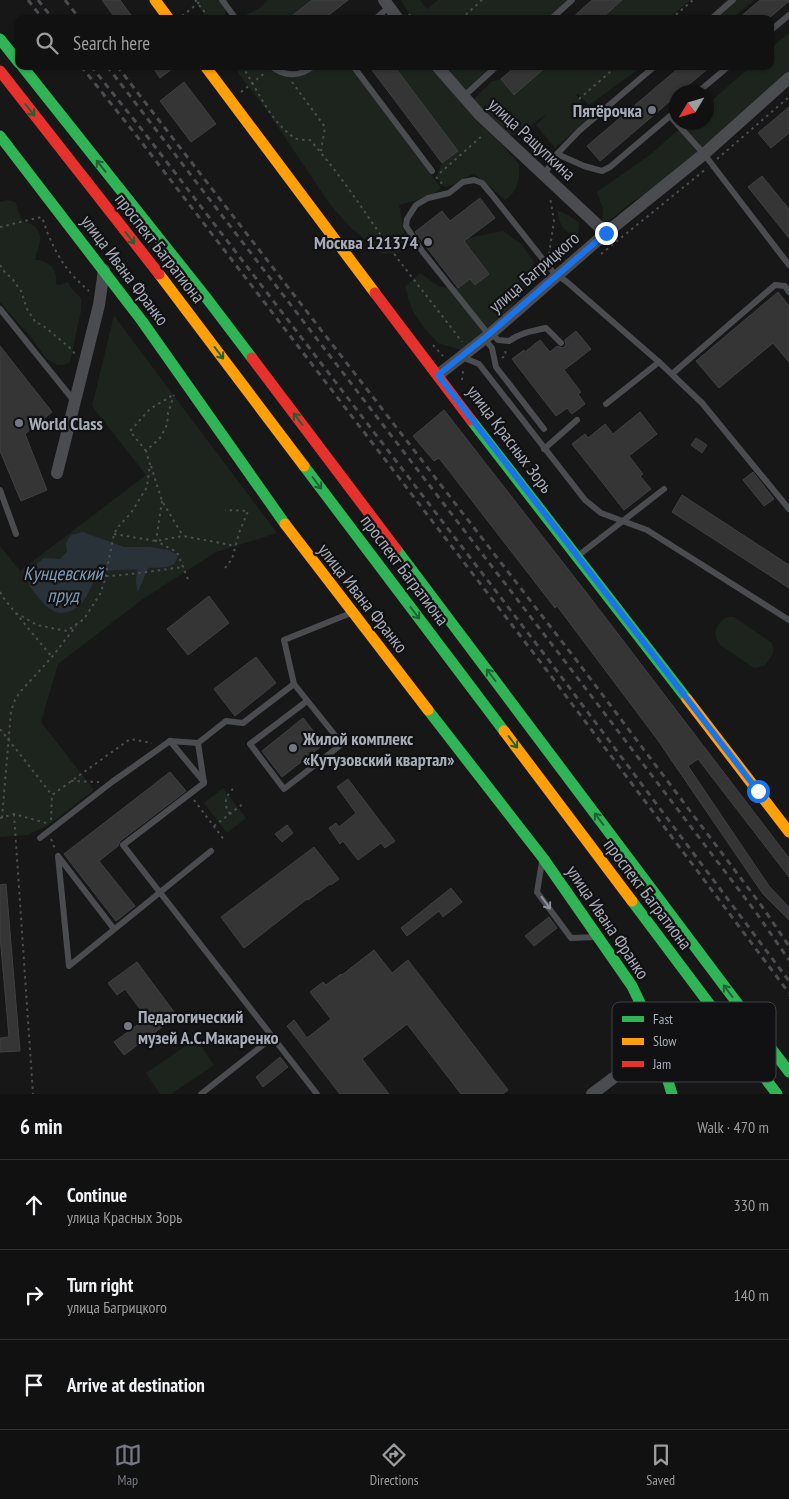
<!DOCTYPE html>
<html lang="en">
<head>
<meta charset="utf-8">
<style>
  :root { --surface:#111; --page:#1e1f1f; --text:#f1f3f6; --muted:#9c9d9f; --line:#303131; --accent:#757880 }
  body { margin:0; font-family:"PT Sans Narrow",sans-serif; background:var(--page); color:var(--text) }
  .compass { position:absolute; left:669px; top:85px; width:45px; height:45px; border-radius:50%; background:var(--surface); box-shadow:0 1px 4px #0004; rotate:232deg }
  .stop { position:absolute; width:15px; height:15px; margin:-11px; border:4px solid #1a73e8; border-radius:50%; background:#fff }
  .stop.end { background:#1a73e8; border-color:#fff; box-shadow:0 1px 5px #0008 }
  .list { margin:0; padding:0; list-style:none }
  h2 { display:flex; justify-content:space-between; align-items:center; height:65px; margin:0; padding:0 20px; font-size:21px }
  h2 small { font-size:16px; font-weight:400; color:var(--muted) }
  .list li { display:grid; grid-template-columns:32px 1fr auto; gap:15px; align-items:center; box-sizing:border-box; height:90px; padding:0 20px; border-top:1px solid var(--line) }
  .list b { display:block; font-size:19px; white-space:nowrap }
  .list p { margin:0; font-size:16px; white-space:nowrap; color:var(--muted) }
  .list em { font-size:16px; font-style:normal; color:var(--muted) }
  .icon { flex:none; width:28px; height:28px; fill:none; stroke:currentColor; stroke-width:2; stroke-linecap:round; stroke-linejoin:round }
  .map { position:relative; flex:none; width:789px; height:1094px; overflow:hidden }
  .search { position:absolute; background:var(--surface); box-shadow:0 1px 4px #0004; left:15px; right:15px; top:15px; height:55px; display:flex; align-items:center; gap:12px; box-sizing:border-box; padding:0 18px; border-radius:10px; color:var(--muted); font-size:19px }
  .sheet { height:335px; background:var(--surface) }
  nav { display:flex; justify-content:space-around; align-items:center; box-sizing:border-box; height:70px; border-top:1px solid var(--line); background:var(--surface); font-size:14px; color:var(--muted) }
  nav a { display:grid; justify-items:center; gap:2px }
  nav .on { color:var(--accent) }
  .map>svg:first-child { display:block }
</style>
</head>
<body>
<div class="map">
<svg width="789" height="1094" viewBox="0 0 789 1094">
  <rect width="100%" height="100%" fill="#171717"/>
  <!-- green -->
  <g fill="#1d241e">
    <path d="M195,0h33l-4,19h-17z"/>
    <path d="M268,0h44l-23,19h-52l23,-11z"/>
    <path d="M401,0h19l7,9 11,-9h130l-18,19h-138z"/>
    <path d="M622,0h68l-22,19h-67z"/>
    <path d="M726,0h28l-23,19h-23z"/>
    <path d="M789,33v39l-132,116 -24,13 -25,21 -6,2 1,-15 -6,-17 54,-38 35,-31 20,-1 1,-17 44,-39h19v-17z"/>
    <path d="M236,66h47l3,4 17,5 20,-9h27l91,122c-11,10 -28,13 -42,17l8,40 -6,7 -19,2 -33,-28 -20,-23 -63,-94 -27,-35z"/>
    <path d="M394,66h40l85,98c1,15 -1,27 -14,36l-31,-27 -19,11 -10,3 -9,-10 6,-14 16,-13z"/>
    <path d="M442,66h52l-13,15 -15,9z"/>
    <path d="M547,66h91l-2,5 -47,34 -11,-11h-3l18,21 -38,33 -19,-23 11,-11 -15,10 -7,13 -17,-3 -35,-34 18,-18 10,-3 13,15z"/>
    <path d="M7,200l8,2c3,5 4,15 8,19 3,2 8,2 11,5 12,10 3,22 1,34 15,0 23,10 21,24l3,1 9,-3 3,6 10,10v13l-11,51 -6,3h-7l-11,-7 -16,-22 -30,-34v-100z"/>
    <path d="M557,210l11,5 11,8 -1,12c-15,-1 -19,-12 -21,-25z"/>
    <path d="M503,231l18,13 13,18 -6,22 -23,32 -41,35 -26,-8 -13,-14 -13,-19 -7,-23 15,-14 20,14 18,1 12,-9 5,6 14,-11 -25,-33 4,-3z"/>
    <path d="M114,316l163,217 -61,19 -73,47 -85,65 -17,58 53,68 -44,34 -22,11 -28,2v-291l20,25 126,-96 -54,-69z"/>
    <path d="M727,617h7l38,26c4,10 -2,16 -8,23l-10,2 -35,-24c-7,-12 -3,-20 8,-27z"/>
    <path d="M223,788l23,30 -19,15 -23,-30z"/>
    <path d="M196,1039l18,26 -43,29h-11l-14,-21z"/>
  </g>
  <!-- water -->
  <path fill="#2a3239" d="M83,532l41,15h26l18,3 9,4c2,16 -18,13 -29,14l-10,24 -2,-9 1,-14c-9,1 -31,0 -38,5 -7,6 -8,16 -13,23 -11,16 -26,22 -41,8 -5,-6 -14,-15 -16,-22 -2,-11 8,-19 15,-25l16,1 7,-7 -1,-9 5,-8z"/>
  <!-- building -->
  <g fill="#353536" stroke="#3f4043">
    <path d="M102,0h18l14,19h-18z"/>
    <path d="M312,0h36l-24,19h-36z"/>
    <path d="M592,0h30l-21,19h-30z"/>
    <path d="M760,0h29v1l-21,18h-30z"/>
    <path d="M152,66h24l-16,12z"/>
    <path d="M369,66h25l64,85 -16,12z"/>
    <path d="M516,66h31l-33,29 -13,-16z"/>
    <path d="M681,66h30l-31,26h-4v4l-76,65 -13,-15z"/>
    <path d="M184,82l32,42 -25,18 -31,-41z"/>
    <path d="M789,107v26l-18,15 -13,-15z"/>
    <path d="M762,176l27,33v29l-41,-51z"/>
    <path d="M480,198l15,20 -31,23 25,33 -14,11 -5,-6 -12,9 -43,-56 27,-21 8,10z"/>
    <path d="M778,292l11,14v56l-16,-19 -54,45 -23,-27z"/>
    <path d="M576,331l15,18 -27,21 17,22 -3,2 7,10 -13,10 -5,-6 -11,8 -44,-57 12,-9 1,2 15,-12 10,12 7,-6 6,2 3,-3 -1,-5z"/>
    <path d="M0,346l52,66 -27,22 22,56 -26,11 -21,-50z"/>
    <path d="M444,410l145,186 200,262v19l-91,-118 -10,7 81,120 20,21v13l-26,-26 -106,-155 -100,-133 -2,2 -116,-150 -5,3 -21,-25z"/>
    <path d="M640,412l17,22 -28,22 14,18 -3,2 11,13 -27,21 -52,-66 13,-10 3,4 17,-14 8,10z"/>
    <path d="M696,438l11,7 -5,8 -11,-8z"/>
    <path d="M753,472l21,27 -10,7 -21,-26z"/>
    <path d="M682,495l107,70v23l-117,-76z"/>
    <path d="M209,596l20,27 -41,32 -21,-26z"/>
    <path d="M256,657l20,26 -41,33 -21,-27z"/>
    <path d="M303,718l21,26 -42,33 -20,-26z"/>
    <path d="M170,772l16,19 -66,50 -2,5 -19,15 36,45 -19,15 -52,-67z"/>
    <path d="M348,779l47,62 -10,7 -4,-5 -23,17 -15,-19 -3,3 -11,-16 7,-5 3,4 17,-14 -19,-26z"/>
    <path d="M287,825l6,8 -11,9 -7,-8z"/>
    <path d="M314,847l25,32 -8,6 -1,-1 -22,16 -1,-1 -63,49 -23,-31z"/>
    <path d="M6,884l14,167 -20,1v-14l9,-1 -9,-101v-51z"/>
    <path d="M451,888l11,14 -19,15 -4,-6 -32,25 -6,-8z"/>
    <path d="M549,917l8,11 -23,18 -9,-10z"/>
    <path d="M374,950l18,23 16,-13 100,130 -5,4h-42l-54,-70 -45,35 27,35h-49l-53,-68 7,-6 13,18 24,-19 -21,-27 13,-10 3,3 15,-11 1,1z"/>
    <path d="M137,962l40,54 -53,39 -10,-13 33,-24 -22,-29 -8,6 -9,-12z"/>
    <path d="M280,1057l8,10 -25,20 -7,-10z"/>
  </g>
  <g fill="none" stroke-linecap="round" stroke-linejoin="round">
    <!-- path -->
    <g stroke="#4d4e52" stroke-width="2" stroke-dasharray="2.5 4" stroke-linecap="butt">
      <path d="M195,0l15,19"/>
      <path d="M409,14l4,5"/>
      <path d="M182,16l20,-16"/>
      <path d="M461,19l21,-19"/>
      <path d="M671,19l22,-19"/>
      <path d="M242,66c16,24 28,56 53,72 4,2 10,2 15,2 31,35 55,73 82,111 23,31 47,60 70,91"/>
      <path d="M292,82l33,45 -4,24"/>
      <path d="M241,92l25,-20"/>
      <path d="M579,99l38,-33"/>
      <path d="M717,159l72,-62"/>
      <path d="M440,173l43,-38"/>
      <path d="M436,177l8,9"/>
      <path d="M0,227l41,-10c4,5 4,11 7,17 11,26 20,39 41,57"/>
      <path d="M549,254l5,-33 -4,-24"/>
      <path d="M601,254l105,-85"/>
      <path d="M0,265l6,9 5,3 10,14 6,18 9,14 5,1 28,23 6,7"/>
      <path d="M433,345l10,11"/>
      <path d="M502,358l4,-3 -1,-5"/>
      <path d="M462,380l1,-9"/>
      <path d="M146,451l-16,-20 20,-22 23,-14"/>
      <path d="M151,466l11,35 21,35"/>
      <path d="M162,501l-6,40 21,11 12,30"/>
      <path d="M114,534l42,7 27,-5 53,10"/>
      <path d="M225,568l7,-9 7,-26 9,-22 -23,-1"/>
      <path d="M106,576c26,-1 52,-6 78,-9"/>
      <path d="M0,592l5,8 47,57"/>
      <path d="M16,613l21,12 30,6 17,-12 16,-25 4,-11 10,-49 4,-7 13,-14 16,-26 3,-23 -4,-13 14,-13 7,-13 1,-12 6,-18"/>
      <path d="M0,729l52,66"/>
      <path d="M71,781l28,1"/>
      <path d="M194,800l31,41"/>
      <path d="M14,814l19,280"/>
      <path d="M230,814c-7,-10 -5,-17 3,-25"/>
      <path d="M0,818l14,-4 32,9"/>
      <path d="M2,818l9,-107 4,-11 5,-8 32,-35 24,-31"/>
      <path d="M51,820l1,-25 78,-56 22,4"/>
      <path d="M214,826l30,-23"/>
      <path d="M51,839l4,10"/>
    </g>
    <!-- lane -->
    <g stroke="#4b4c50" stroke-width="6">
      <path d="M222,0l14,19"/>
      <path d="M375,19l14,-12"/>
      <path d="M551,19l21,-19"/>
      <path d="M711,19l22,-19"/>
      <path d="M770,31l19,-16"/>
      <path d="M271,66c13,11 29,11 43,0"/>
      <path d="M353,66l79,105"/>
      <path d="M655,66l-76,65 -22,23 27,12 18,5 8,-4 60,-51 34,38 85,111"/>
      <path d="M698,92l31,-26"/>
      <path d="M463,97l34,-31"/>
      <path d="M544,175l13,-21"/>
      <path d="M0,309l75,93"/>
      <path d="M491,333l7,7 11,1c11,-8 23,-10 37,-13l15,15"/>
      <path d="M489,335l-67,-84 -16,-25 1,-7 9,-14 12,-7 21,-5 14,-11 11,-2 8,3 10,12 61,77 14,10 92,80 43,41 87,106"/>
      <path d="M484,338l8,10 4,19 48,62"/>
      <path d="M462,357l17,7 106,136 16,13 46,17 142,90"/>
      <path d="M672,374l103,-89 10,1 4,6"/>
      <path d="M606,404l53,-42"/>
      <path d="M544,449l33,-29"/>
      <path d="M0,490l16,44"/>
      <path d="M579,555l85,-66"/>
      <path d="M294,684l48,60 -58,45 -34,-45 57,-43"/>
      <path d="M170,741l34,41"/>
      <path d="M198,743l6,40 -81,62 194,249"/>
      <path d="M40,838l72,-56 58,-41 28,2 28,-22 17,2 51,-39 -10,-44 67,-27"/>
      <path d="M542,862l-5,30 34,46 25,-1"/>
      <path d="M114,929l-56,-73 11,110 142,-115"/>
      <path d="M201,1094l72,-57"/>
    </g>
    <!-- street -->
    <g stroke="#4b4c50" stroke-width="12">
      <path d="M384,0l14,19"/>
      <path d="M437,66l42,48 127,119"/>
      <path d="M438,375l51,-40 117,-102 98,-79 85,-76"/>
      <path d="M57,473l42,-168 5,-35"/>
      <path d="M592,1094l24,-18 16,-9 28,-7"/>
    </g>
    <!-- fast -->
    <g stroke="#30b455" stroke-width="11">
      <path d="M0,39l19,24"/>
      <path d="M22,66l186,234 44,58"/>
      <path d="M0,136l142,185 143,203"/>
      <path d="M471,420l216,279"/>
      <path d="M304,466l200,265"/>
      <path d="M396,549l393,523"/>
      <path d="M428,710l115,148 89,128 20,42 20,66"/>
      <path d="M632,901l145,193"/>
    </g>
    <!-- slow -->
    <g stroke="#ff9f0a" stroke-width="11">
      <path d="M155,0l14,19"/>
      <path d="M205,66l170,227"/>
      <path d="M159,274l145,192"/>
      <path d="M285,524l143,186"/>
      <path d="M687,699l102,133"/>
      <path d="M504,731l128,170"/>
    </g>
    <!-- jam -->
    <g stroke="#e5322d" stroke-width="11">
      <path d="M0,71l159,203"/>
      <path d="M375,293l96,127"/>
      <path d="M252,358l144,191"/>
    </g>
    <!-- rail -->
    <g stroke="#4b4c4f" stroke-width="3" stroke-dasharray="6 5" stroke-linecap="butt">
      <path d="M28,0l15,19"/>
      <path d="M38,0l15,19"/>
      <path d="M65,0l15,19"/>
      <path d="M81,66l55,69 409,533 244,325"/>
      <path d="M91,66l52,65 408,532 238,318"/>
      <path d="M107,66l463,602 185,243 34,49"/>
      <path d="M117,66l460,595 184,244 28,41"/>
    </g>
  </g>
  <!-- one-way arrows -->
  <defs><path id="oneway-shaft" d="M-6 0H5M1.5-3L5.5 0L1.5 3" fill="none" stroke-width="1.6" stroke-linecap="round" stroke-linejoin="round" transform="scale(1.25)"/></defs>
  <g stroke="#206234">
    <use href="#oneway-shaft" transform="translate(30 110) rotate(52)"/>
    <use href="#oneway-shaft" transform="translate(101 166) rotate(-129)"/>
    <use href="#oneway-shaft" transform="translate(130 238) rotate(52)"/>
    <use href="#oneway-shaft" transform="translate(219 353) rotate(53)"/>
    <use href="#oneway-shaft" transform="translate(298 419) rotate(-127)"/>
    <use href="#oneway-shaft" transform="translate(317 483) rotate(53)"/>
    <use href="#oneway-shaft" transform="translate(415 613) rotate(53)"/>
    <use href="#oneway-shaft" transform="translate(491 675) rotate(-127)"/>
    <use href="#oneway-shaft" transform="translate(513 742) rotate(53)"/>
    <use href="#oneway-shaft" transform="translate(599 819) rotate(-127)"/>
    <use href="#oneway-shaft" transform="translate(728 991) rotate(-127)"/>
  </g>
  <use stroke="#8c9099" href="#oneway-shaft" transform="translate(546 903) rotate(54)"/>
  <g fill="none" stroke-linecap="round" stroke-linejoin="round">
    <!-- route -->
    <path stroke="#1a73e8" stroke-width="6" d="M606,233l-118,102 -50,40 320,416"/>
  </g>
  <!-- markers -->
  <g fill="#757880" stroke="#111113" stroke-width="2">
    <circle cx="652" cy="110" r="5"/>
    <circle cx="428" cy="242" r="5"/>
    <circle cx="19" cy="423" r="5"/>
    <circle cx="293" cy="748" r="5"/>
    <circle cx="128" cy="1026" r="5"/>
  </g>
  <g text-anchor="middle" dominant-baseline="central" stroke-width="4.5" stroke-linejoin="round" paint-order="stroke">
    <!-- poi labels -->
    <g font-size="18" font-weight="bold" fill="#a8adb8" stroke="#111113" text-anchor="start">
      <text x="642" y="110" text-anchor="end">Пятёрочка</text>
      <text x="418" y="242" text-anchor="end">Москва 121374</text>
      <text x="29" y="423">World Class</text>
      <text x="303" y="738">Жилой комплекс<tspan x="303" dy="21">«Кутузовский квартал»</tspan></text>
      <text x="138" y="1016">Педагогический<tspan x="138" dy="21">музей А.С.Макаренко</tspan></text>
    </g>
    <!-- street labels -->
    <g font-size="18" fill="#a8adb8" stroke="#111113">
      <text transform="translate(532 139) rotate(43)">улица Ращупкина</text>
      <text transform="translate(160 248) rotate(52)">проспект Багратиона</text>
      <text transform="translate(125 270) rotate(53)">улица Ивана Франко</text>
      <text transform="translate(534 272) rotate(-41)">улица Багрицкого</text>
      <text transform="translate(510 439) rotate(53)">улица Красных Зорь</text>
      <text transform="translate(405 570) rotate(53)">проспект Багратиона</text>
      <text transform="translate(363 598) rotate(52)">улица Ивана Франко</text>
      <text transform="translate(648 894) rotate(53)">проспект Багратиона</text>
      <text transform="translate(608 922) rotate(56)">улица Ивана Франко</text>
    </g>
    <!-- water labels -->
    <g font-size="19" font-style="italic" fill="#7f9bb3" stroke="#111113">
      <text x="63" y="573">Кунцевский<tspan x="63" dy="22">пруд</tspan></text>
    </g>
  </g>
  <!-- legend -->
  <rect x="612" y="1002" width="164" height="80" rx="8" fill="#111113" stroke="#3e4045" stroke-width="1"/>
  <rect x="622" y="1016" width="22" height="6" fill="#30b455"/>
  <rect x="622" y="1038" width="22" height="7" fill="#ff9f0a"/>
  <rect x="622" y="1061" width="22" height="6" fill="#e5322d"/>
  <g font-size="14" fill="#a8adb8">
    <text x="653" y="1024">Fast</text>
    <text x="653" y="1046">Slow</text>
    <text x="653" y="1069">Jam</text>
  </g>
</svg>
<svg class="compass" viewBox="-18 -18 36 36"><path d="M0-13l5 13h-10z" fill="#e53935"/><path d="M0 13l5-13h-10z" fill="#9c9d9f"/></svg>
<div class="stop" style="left:758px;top:791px"></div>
<div class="stop end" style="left:606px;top:233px"></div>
<div class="search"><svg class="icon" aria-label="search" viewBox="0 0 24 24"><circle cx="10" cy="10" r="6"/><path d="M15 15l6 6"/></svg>Search here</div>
</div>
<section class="sheet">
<h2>6 min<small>Walk · 470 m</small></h2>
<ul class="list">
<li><svg class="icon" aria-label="ahead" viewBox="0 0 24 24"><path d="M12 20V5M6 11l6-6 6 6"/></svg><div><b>Continue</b><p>улица Красных Зорь</p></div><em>330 m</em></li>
<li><svg class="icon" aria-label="right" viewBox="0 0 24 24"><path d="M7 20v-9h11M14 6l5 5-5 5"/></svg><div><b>Turn right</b><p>улица Багрицкого</p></div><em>140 m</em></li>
<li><svg class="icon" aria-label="arrive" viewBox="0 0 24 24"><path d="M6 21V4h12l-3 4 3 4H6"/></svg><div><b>Arrive at destination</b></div></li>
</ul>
</section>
<nav>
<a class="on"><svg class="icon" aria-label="map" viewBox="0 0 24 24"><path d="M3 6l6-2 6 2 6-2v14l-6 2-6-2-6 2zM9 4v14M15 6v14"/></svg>Map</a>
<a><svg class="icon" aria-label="directions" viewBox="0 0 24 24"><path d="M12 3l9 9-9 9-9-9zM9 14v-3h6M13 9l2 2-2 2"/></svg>Directions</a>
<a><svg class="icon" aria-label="saved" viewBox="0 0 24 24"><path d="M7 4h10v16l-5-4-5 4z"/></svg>Saved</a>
</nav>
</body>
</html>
